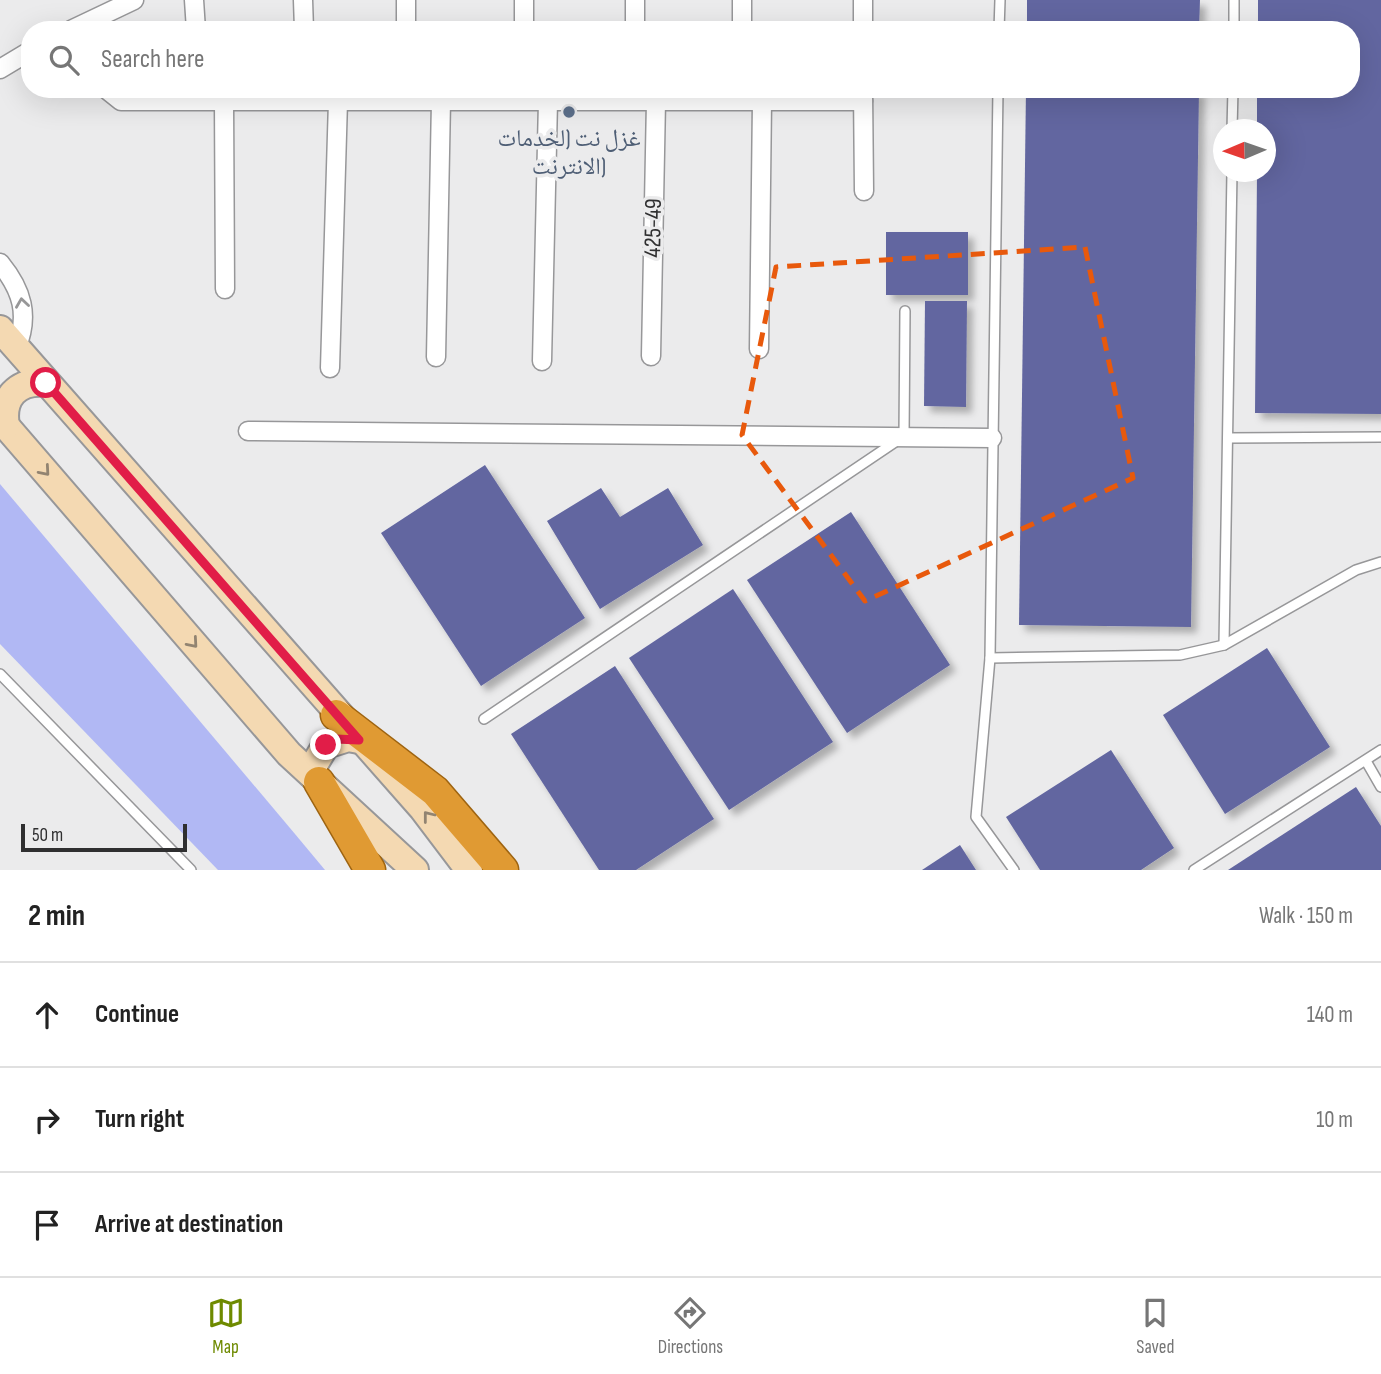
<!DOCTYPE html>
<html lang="en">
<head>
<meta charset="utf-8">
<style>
  :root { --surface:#fff; --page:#f2f2f2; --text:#222; --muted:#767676; --line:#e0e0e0; --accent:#6e8a00 }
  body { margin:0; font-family:"Sofia Sans Condensed","Noto Naskh Arabic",sans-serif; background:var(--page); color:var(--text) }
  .compass { position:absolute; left:1213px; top:119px; width:63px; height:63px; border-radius:50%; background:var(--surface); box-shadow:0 7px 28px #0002; rotate:268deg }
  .scale { position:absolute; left:21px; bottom:18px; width:166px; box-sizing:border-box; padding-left:7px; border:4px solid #2f2f30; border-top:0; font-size:19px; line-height:24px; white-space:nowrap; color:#2f2f30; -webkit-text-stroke:5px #ebebec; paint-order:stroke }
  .stop { position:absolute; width:21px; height:21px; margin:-16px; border:5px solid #e11d48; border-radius:50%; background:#fff }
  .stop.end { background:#e11d48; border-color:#fff; box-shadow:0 2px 7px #0008 }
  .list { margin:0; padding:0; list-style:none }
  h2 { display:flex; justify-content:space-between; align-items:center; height:91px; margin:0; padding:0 28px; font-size:30px }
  h2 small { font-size:23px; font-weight:400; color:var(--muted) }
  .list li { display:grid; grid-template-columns:46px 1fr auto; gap:21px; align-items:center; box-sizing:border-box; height:105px; padding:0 28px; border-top:2px solid var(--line) }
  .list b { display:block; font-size:26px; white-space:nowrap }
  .list em { font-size:23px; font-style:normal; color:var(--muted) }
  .icon { flex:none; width:38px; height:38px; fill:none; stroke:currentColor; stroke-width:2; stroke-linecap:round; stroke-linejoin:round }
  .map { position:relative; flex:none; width:1381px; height:870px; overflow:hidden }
  .search { position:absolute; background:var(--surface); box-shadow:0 7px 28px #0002; left:21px; right:21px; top:21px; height:77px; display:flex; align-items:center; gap:18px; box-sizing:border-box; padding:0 24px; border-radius:28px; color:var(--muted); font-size:26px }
  .sheet { height:406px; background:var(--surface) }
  nav { display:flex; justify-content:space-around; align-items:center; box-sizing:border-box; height:98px; border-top:2px solid var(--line); background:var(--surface); font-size:19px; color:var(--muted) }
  nav a { display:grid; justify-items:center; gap:4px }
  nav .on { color:var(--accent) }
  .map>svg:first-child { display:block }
</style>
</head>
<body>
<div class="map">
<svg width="1381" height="870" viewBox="0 0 1381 870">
  <defs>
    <filter id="shadow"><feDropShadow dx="6" dy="6" stdDeviation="3.5" flood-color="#0004"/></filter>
  </defs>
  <rect width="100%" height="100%" fill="#ebebec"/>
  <!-- green -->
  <path fill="#b1b8f4" d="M0,484l295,350 30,36h-107l-218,-226z"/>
  <!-- building -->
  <g fill="#6266a0" filter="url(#shadow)">
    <path d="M1027,0h173l-1,30h-172z"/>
    <path d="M1258,0h123v414l-126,-1 2,-241h9v-42h-9v-41h94v-59h-93z"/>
    <path d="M1026,89h173l-8,538 -172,-2z"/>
    <rect x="886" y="232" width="82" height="63"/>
    <path d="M925,301h42l-1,106 -42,-1z"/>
    <path d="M485,465l100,153 -104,68 -100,-153z"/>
    <path d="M601,488l19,29 48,-29 35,57 -103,64 -53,-88z"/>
    <path d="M851,512l99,153 -103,68 -100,-153z"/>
    <path d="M733,589l100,153 -104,68 -100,-152z"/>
    <path d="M1267,648l63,99 -105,67 -62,-99z"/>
    <path d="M615,666l99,153 -78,51h-37l-88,-136z"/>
    <path d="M1111,750l63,98 -33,22h-101l-34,-53z"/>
    <path d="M1356,787l25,39v44h-153z"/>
    <path d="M960,845l16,25h-54z"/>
  </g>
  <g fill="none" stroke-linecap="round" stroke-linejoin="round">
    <defs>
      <g id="service">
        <path d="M999,30l1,-30"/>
        <path d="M1234,30v-30"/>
        <path d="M998,89l-8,569 -14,159 38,53"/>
        <path d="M1232,130l1,-41"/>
        <path d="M1228,438l153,-1"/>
        <path d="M1224,645l8,-473"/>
        <path d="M990,658l190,-3 44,-10 132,-75 25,-8"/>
        <path d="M0,674l191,196"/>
        <path d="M484,719l420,-283 1,-125"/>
        <path d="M1366,761l15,26"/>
        <path d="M1194,870l187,-120"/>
      </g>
      <g id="minor">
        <path d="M194,0l2,30"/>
        <path d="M303,0l1,30"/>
        <path d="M406,0v30"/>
        <path d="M524,0v30"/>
        <path d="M71,30l63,-30"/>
        <path d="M635,30v-30"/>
        <path d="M742,30v-30"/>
        <path d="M863,30v-30"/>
        <path d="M0,69l30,-18"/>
        <path d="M106,89l15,12h742"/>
        <path d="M863,90l1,101"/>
        <path d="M224,101l1,188"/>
        <path d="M0,263c22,27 30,52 16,86"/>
        <path d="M759,349l3,-248"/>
        <path d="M651,356l5,-255"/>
        <path d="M436,357l5,-256"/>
        <path d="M542,361l6,-260"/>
        <path d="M330,368l8,-267"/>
        <path d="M248,431l744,7"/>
      </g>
      <g id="secondary">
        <path d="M0,329l422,479 47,62"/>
        <path d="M0,419l289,335 126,116"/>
        <path d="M6,426c-5,-28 11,-46 40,-43"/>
        <path d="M314,777v-12l12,-20 22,-7 11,2"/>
      </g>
      <g id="trunk">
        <path d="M336,715l99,76 68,79"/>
        <path d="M319,782l51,88"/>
      </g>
    </defs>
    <!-- service casing -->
    <use href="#service" stroke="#979799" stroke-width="12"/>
    <!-- minor casing -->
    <use href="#minor" stroke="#979799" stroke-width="21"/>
    <!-- secondary casing -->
    <use href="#secondary" stroke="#979799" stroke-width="30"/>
    <!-- trunk casing -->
    <use href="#trunk" stroke="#9e6411" stroke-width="33"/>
    <!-- service -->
    <use href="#service" stroke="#fff" stroke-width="9"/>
    <!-- minor -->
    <use href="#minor" stroke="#fff" stroke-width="18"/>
    <!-- secondary -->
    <use href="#secondary" stroke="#f4d9b2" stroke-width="26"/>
    <!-- trunk -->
    <use href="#trunk" stroke="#e09a33" stroke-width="30"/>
  </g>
  <!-- one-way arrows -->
  <defs><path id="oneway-chevron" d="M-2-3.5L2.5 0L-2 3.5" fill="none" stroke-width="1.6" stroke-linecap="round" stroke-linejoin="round" transform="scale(1.75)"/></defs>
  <use stroke="#979798" href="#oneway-chevron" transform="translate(22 303) rotate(-98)"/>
  <g stroke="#928471">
    <use href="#oneway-chevron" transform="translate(45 471) rotate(49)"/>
    <use href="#oneway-chevron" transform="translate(193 643) rotate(49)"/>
    <use href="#oneway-chevron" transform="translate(428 816) rotate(-128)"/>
  </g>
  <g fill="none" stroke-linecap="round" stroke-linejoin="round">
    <!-- route -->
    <path stroke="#e11d48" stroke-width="9" d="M46,383l313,357 -23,-1 -10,6"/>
  </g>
  <!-- marked area -->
  <path fill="none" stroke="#e8590c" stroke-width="5" stroke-dasharray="14 9" stroke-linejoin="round" d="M1085,247l48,231 -268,123 -123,-166 34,-168z"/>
  <!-- markers -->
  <circle fill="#5c6f8a" stroke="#ebebec" stroke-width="2.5" cx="569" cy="112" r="7"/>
  <g text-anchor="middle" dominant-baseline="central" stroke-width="7" stroke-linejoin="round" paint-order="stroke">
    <!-- service labels -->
    <g font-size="24" fill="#4e5e75" stroke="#ebebec">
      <text x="569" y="138">غزل نت (لخدمات<tspan x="569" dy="28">الانترنت)</tspan></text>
    </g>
    <!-- street labels -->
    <g font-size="24" fill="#2f2f30" stroke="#ebebec">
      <text transform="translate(653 228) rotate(-89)">425-49</text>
    </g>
  </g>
</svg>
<svg class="compass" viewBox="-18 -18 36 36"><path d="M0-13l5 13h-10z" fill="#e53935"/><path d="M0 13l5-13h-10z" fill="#767676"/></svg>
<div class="scale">50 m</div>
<div class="stop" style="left:46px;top:383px"></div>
<div class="stop end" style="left:326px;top:745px"></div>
<div class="search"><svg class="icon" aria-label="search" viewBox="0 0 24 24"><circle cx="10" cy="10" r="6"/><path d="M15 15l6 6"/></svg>Search here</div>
</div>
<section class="sheet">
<h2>2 min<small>Walk · 150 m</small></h2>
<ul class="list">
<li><svg class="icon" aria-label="ahead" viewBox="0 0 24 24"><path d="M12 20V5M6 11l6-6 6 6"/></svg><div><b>Continue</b></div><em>140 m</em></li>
<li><svg class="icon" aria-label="right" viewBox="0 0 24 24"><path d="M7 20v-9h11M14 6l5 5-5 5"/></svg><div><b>Turn right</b></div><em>10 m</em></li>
<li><svg class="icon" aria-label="arrive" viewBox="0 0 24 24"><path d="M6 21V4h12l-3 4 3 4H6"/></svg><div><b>Arrive at destination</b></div></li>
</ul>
</section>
<nav>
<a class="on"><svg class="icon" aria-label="map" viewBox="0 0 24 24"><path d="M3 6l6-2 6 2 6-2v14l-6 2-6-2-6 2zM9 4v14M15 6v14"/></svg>Map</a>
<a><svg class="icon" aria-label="directions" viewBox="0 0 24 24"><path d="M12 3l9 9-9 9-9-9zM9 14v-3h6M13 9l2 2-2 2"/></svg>Directions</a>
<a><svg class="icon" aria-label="saved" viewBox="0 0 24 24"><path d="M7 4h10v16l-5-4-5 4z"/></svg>Saved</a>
</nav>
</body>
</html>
